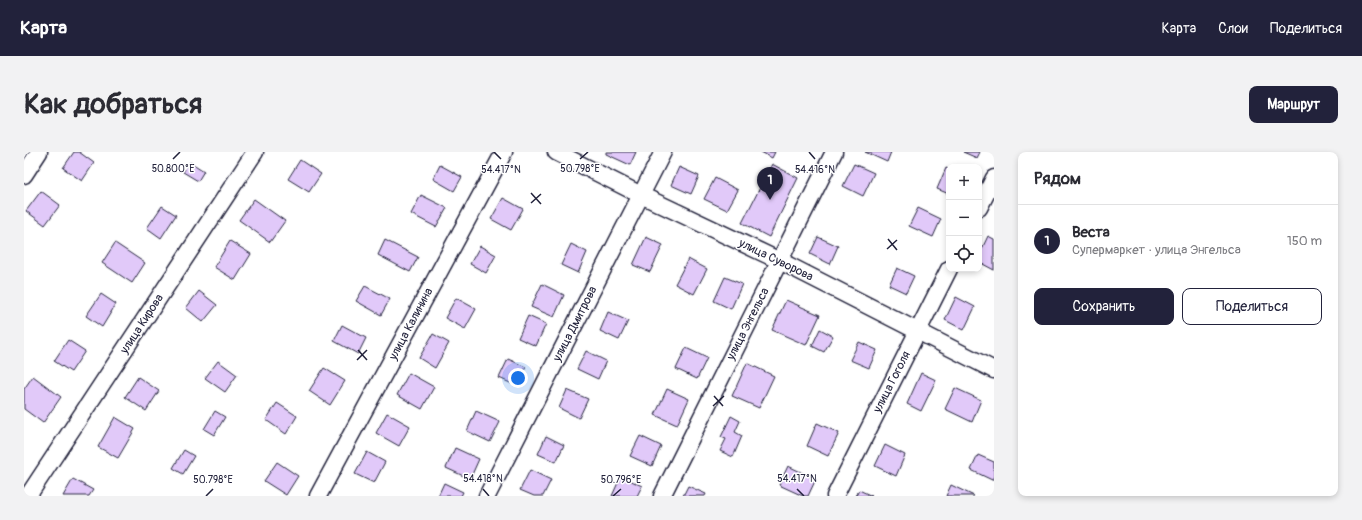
<!DOCTYPE html>
<html lang="ru">
<head>
<meta charset="utf-8">
<style>
  :root { --surface:#fff; --page:#f2f2f3; --text:#2b2b33; --muted:#7c7c81; --line:#e1e1e2; --accent:#22223b }
  body { margin:0; font-family:Pangolin,sans-serif; background:var(--page); color:var(--text) }
  .controls { position:absolute; right:12px; top:12px; display:grid; overflow:hidden; border-radius:8px; box-shadow:0 2px 6px #0003 }
  .controls button { width:36px; height:36px; display:grid; place-items:center; padding:0; border:0; border-bottom:1px solid var(--line); background:var(--surface); color:var(--text); font:20px sans-serif }
  .you { position:absolute; left:494px; top:226px; width:14px; height:14px; margin:-10px; border:3px solid #fff; border-radius:50%; background:#1a73e8; box-shadow:0 0 0 6px #1a73e833 }
  .badge { display:grid; place-items:center; width:26px; height:26px; border-radius:50%; background:var(--accent); color:#fff; font-size:13px; font-weight:700 }
  .pin { position:absolute; translate:-50% -33px; filter:drop-shadow(0 1px 2px #0008) }
  .pin::after { content:''; position:absolute; top:21px; width:14px; height:12px; background:inherit; clip-path:polygon(0 0,100% 0,50% 100%) }
  .list { margin:0; padding:0; list-style:none }
  h2 { display:flex; justify-content:space-between; align-items:center; height:52px; margin:0; padding:0 16px; font-size:17px }
  h2 small { font-size:13px; font-weight:400; color:var(--muted) }
  .list li { display:grid; grid-template-columns:26px 1fr auto; gap:12px; align-items:center; box-sizing:border-box; height:72px; padding:0 16px; border-top:1px solid var(--line) }
  .list b { display:block; font-size:15px; white-space:nowrap }
  .list p { margin:0; font-size:13px; white-space:nowrap; color:var(--muted) }
  .list em { font-size:13px; font-style:normal; color:var(--muted) }
  .actions { display:flex; gap:8px; padding:12px 16px }
  .actions a { flex:1; padding:9px 0; border:1px solid var(--accent); border-radius:8px; text-align:center; font-size:14px; color:var(--accent) }
  .actions .main { background:var(--accent); color:#fff }
  .icon { flex:none; width:22px; height:22px; fill:none; stroke:currentColor; stroke-width:2; stroke-linecap:round; stroke-linejoin:round }
  .map { position:relative; flex:none; width:970px; height:344px; overflow:hidden; border-radius:8px }
  header { display:flex; align-items:center; gap:24px; box-sizing:border-box; height:56px; padding:0 20px; background:var(--accent); color:#fff }
  header strong { font-size:19px }
  nav { display:flex; gap:22px; margin-inline-start:auto; font-size:14px }
  .intro { display:flex; align-items:center; justify-content:space-between; box-sizing:border-box; height:96px; padding:0 24px }
  h1 { margin:0; font-size:28px }
  .button { padding:10px 18px; border-radius:8px; background:var(--accent); color:#fff; font-size:14px; font-weight:700 }
  main { display:flex; gap:24px; padding:0 24px }
  aside { flex:1; background:var(--surface); border-radius:8px; box-shadow:0 2px 6px #0003 }
  .map>svg:first-child { display:block }
</style>
</head>
<body>
<header>
<strong>Карта</strong>
<nav><a>Карта</a><a>Слои</a><a>Поделиться</a></nav>
</header>
<div class="intro"><h1>Как добраться</h1><a class="button">Маршрут</a></div>
<main>
<div class="map">
<svg width="970" height="344" viewBox="0 0 970 344">
  <rect width="100%" height="100%" fill="#fff"/>
  <filter id="ink" filterUnits="userSpaceOnUse"><feTurbulence type="fractalNoise" baseFrequency=".025" numOctaves="2"/><feDisplacementMap in="SourceGraphic" scale="8" xChannelSelector="R" yChannelSelector="G"/><feConvolveMatrix kernelMatrix="1 2 1 2 8 2 1 2 1" color-interpolation-filters="sRGB"/></filter>
  <g filter="url(#ink)">
    <!-- building -->
    <g fill="#e1c9f9" stroke="#22223b">
      <path d="M50,0h5l15,11 -12,18 -19,-13z"/>
      <path d="M582,0h30l-6,13 -24,-11z"/>
      <path d="M737,0h14l-3,6z"/>
      <path d="M841,0h26l-4,10z"/>
      <path d="M939,0h17l-3,6z"/>
      <path d="M276,8l21,14 -12,18 -21,-13z"/>
      <path d="M166,10l14,9 -6,10 -15,-9z"/>
      <path d="M748,12l26,14 -29,59 -27,-14z"/>
      <path d="M830,12l20,9 -11,23 -20,-10z"/>
      <path d="M416,13l22,12 -8,14 -21,-12z"/>
      <path d="M655,15l20,9 -8,18 -20,-9z"/>
      <path d="M922,16l3,1v25l-12,-5z"/>
      <path d="M691,26l23,12 -11,20 -23,-11z"/>
      <path d="M17,39l19,14 -15,20 -19,-14z"/>
      <path d="M397,43l26,13 -11,19 -25,-13z"/>
      <path d="M479,46l20,11 -12,21 -20,-11z"/>
      <path d="M230,47l31,22 -15,21 -31,-22z"/>
      <path d="M138,54l14,9 -15,23 -14,-10z"/>
      <path d="M894,56l23,11 -8,18 -24,-11z"/>
      <path d="M964,84l6,3v31l-15,-8v-7z"/>
      <path d="M622,85l17,8 -13,27 -17,-7z"/>
      <path d="M794,85l20,9 -8,18 -20,-10z"/>
      <path d="M361,88l33,17 -8,15 -32,-17z"/>
      <path d="M206,89l21,13 -16,26 -21,-13z"/>
      <path d="M91,91l30,20 -13,20 -30,-20z"/>
      <path d="M547,92l16,8 -9,21 -17,-8z"/>
      <path d="M456,94l16,9 -10,18 -16,-9z"/>
      <path d="M664,107l19,10 -13,25 -19,-10z"/>
      <path d="M873,116l17,8 -8,17 -17,-8z"/>
      <path d="M701,125l17,7 -11,25 -17,-8z"/>
      <path d="M518,132l22,11 -10,22 -23,-10z"/>
      <path d="M341,134l25,13 -9,16 -25,-14z"/>
      <path d="M175,139l18,14 -14,17 -17,-14z"/>
      <path d="M77,142l15,10 -14,23 -16,-11z"/>
      <path d="M932,145l19,10 -11,23 -19,-10z"/>
      <path d="M432,146l20,11 -11,20 -20,-11z"/>
      <path d="M762,148l34,15 -14,30 -34,-15z"/>
      <path d="M584,160l20,9 -9,19 -19,-9z"/>
      <path d="M504,164l18,8 -10,22 -18,-8z"/>
      <path d="M318,173l24,13 -8,16 -24,-13z"/>
      <path d="M796,177l13,7 -9,16 -12,-6z"/>
      <path d="M409,182l16,9 -14,25 -16,-10z"/>
      <path d="M44,188l17,11 -14,21 -17,-11z"/>
      <path d="M835,190l18,8 -8,18 -19,-8z"/>
      <path d="M662,196l21,10 -10,21 -21,-10z"/>
      <path d="M562,199l20,10 -8,18 -21,-10z"/>
      <path d="M484,207l18,8 -9,19 -18,-8z"/>
      <path d="M194,209l19,14 -12,17 -20,-14z"/>
      <path d="M723,211l27,13 -15,32 -27,-12z"/>
      <path d="M300,216l21,13 -15,24 -21,-14z"/>
      <path d="M385,221l25,14 -12,22 -25,-14z"/>
      <path d="M897,221l15,7 -15,31 -14,-7z"/>
      <path d="M9,224l28,21 -18,26 -19,-14v-20z"/>
      <path d="M114,225l21,14 -13,20 -21,-14z"/>
      <path d="M931,236l26,12 -9,22 -27,-13z"/>
      <path d="M643,237l22,10 -12,26 -22,-10z"/>
      <path d="M543,238l21,9 -9,19 -20,-10z"/>
      <path d="M253,251l20,13 -11,18 -20,-14z"/>
      <path d="M191,259l10,6 -11,18 -10,-6z"/>
      <path d="M452,259l24,11 -10,20 -23,-11z"/>
      <path d="M363,261l23,13 -11,20 -23,-13z"/>
      <path d="M707,264l9,5 -5,11 7,4 -9,21 -13,-6 6,-12 -5,-2z"/>
      <path d="M91,265l20,12 -17,29 -20,-11z"/>
      <path d="M793,271l22,10 -11,23 -21,-10z"/>
      <path d="M522,284l18,9 -8,17 -18,-8z"/>
      <path d="M616,284l21,10 -9,20 -22,-10z"/>
      <path d="M861,293l20,10 -9,21 -21,-10z"/>
      <path d="M431,296l24,11 -9,20 -24,-11z"/>
      <path d="M160,298l10,6 -11,18 -10,-6z"/>
      <path d="M343,300l18,10 -11,21 -19,-9z"/>
      <path d="M954,303l16,7v14l-2,4 -21,-10z"/>
      <path d="M253,310l21,14 -12,19 -22,-14z"/>
      <path d="M764,314l28,13 -8,17h-5l-24,-11z"/>
      <path d="M506,318l21,10 -8,16h-9l-14,-6z"/>
      <path d="M597,324l21,10 -5,10h-25z"/>
      <path d="M49,327l20,11 -4,6h-26z"/>
      <path d="M420,331l19,9 -2,4h-23z"/>
      <path d="M927,333l23,11h-28z"/>
      <path d="M664,334l18,8 -1,2h-22z"/>
      <path d="M835,338l13,6h-16z"/>
    </g>
    <g fill="none" stroke-linecap="round" stroke-linejoin="round">
      <defs>
        <g id="minor">
          <path d="M532,0l85,43 139,66 214,109"/>
          <path d="M0,23l15,-23"/>
          <path d="M955,56l15,-30"/>
          <path d="M4,344l227,-344"/>
          <path d="M294,344l186,-344"/>
          <path d="M463,344l176,-344"/>
          <path d="M638,344l172,-344"/>
          <path d="M811,344l114,-227"/>
        </g>
      </defs>
      <!-- minor casing -->
      <use href="#minor" stroke="#22223b" stroke-width="19"/>
      <!-- minor -->
      <use href="#minor" stroke="#fff" stroke-width="16"/>
    </g>
  </g>
  <!-- ticks -->
  <path fill="none" stroke="#22223b" stroke-width="1.5" d="M470,0l7,7M785,0l6,7M149,7l7,-7M556,7l8,-7M507,41l10,11M507,51l10,-9M864,87l9,11M863,97l10,-9M334,198l9,10M333,208l10,-10M690,244l9,10M689,254l11,-10M459,337l6,7M773,337l7,7M182,344l7,-7M589,344l8,-7"/>
  <g text-anchor="middle" dominant-baseline="central" stroke-width="3" stroke-linejoin="round" paint-order="stroke">
    <!-- street labels -->
    <g font-size="12" fill="#22223b" stroke="#fff">
      <text transform="translate(752 108) rotate(26)">улица Суворова</text>
      <text transform="translate(118 172) rotate(-57)">улица Кирова</text>
      <text transform="translate(387 172) rotate(-62)">улица Калинина</text>
      <text transform="translate(551 172) rotate(-63)">улица Дмитрова</text>
      <text transform="translate(724 172) rotate(-63)">улица Энгельса</text>
      <text transform="translate(868 230) rotate(-63)">улица Гоголя</text>
    </g>
  </g>
  <g font-size="10" text-anchor="middle" fill="#22223b" stroke="#fff" stroke-width="3" stroke-linejoin="round" paint-order="stroke">
    <text x="149" y="20">50.800°E</text>
    <text x="556" y="20">50.798°E</text>
    <text x="791" y="21">54.416°N</text>
    <text x="477" y="21">54.417°N</text>
    <text x="459" y="330">54.418°N</text>
    <text x="773" y="330">54.417°N</text>
    <text x="189" y="331">50.798°E</text>
    <text x="597" y="331">50.796°E</text>
  </g>
</svg>
<div class="controls">
<button>+</button>
<button>−</button>
<button><svg class="icon" aria-label="locate" viewBox="0 0 24 24"><circle cx="12" cy="12" r="6"/><path d="M12 2v4M12 18v4M2 12h4M18 12h4"/></svg></button>
</div>
<div class="you"></div>
<div class="pin badge" style="left:746px;top:48px">1</div>
</div>
<aside>
<h2>Рядом<small></small></h2>
<ul class="list">
<li><span class="badge">1</span><div><b>Веста</b><p>Супермаркет · улица Энгельса</p></div><em>150 m</em></li>
</ul>
<div class="actions"><a class="main">Сохранить</a><a>Поделиться</a></div>
</aside>
</main>
</body>
</html>
